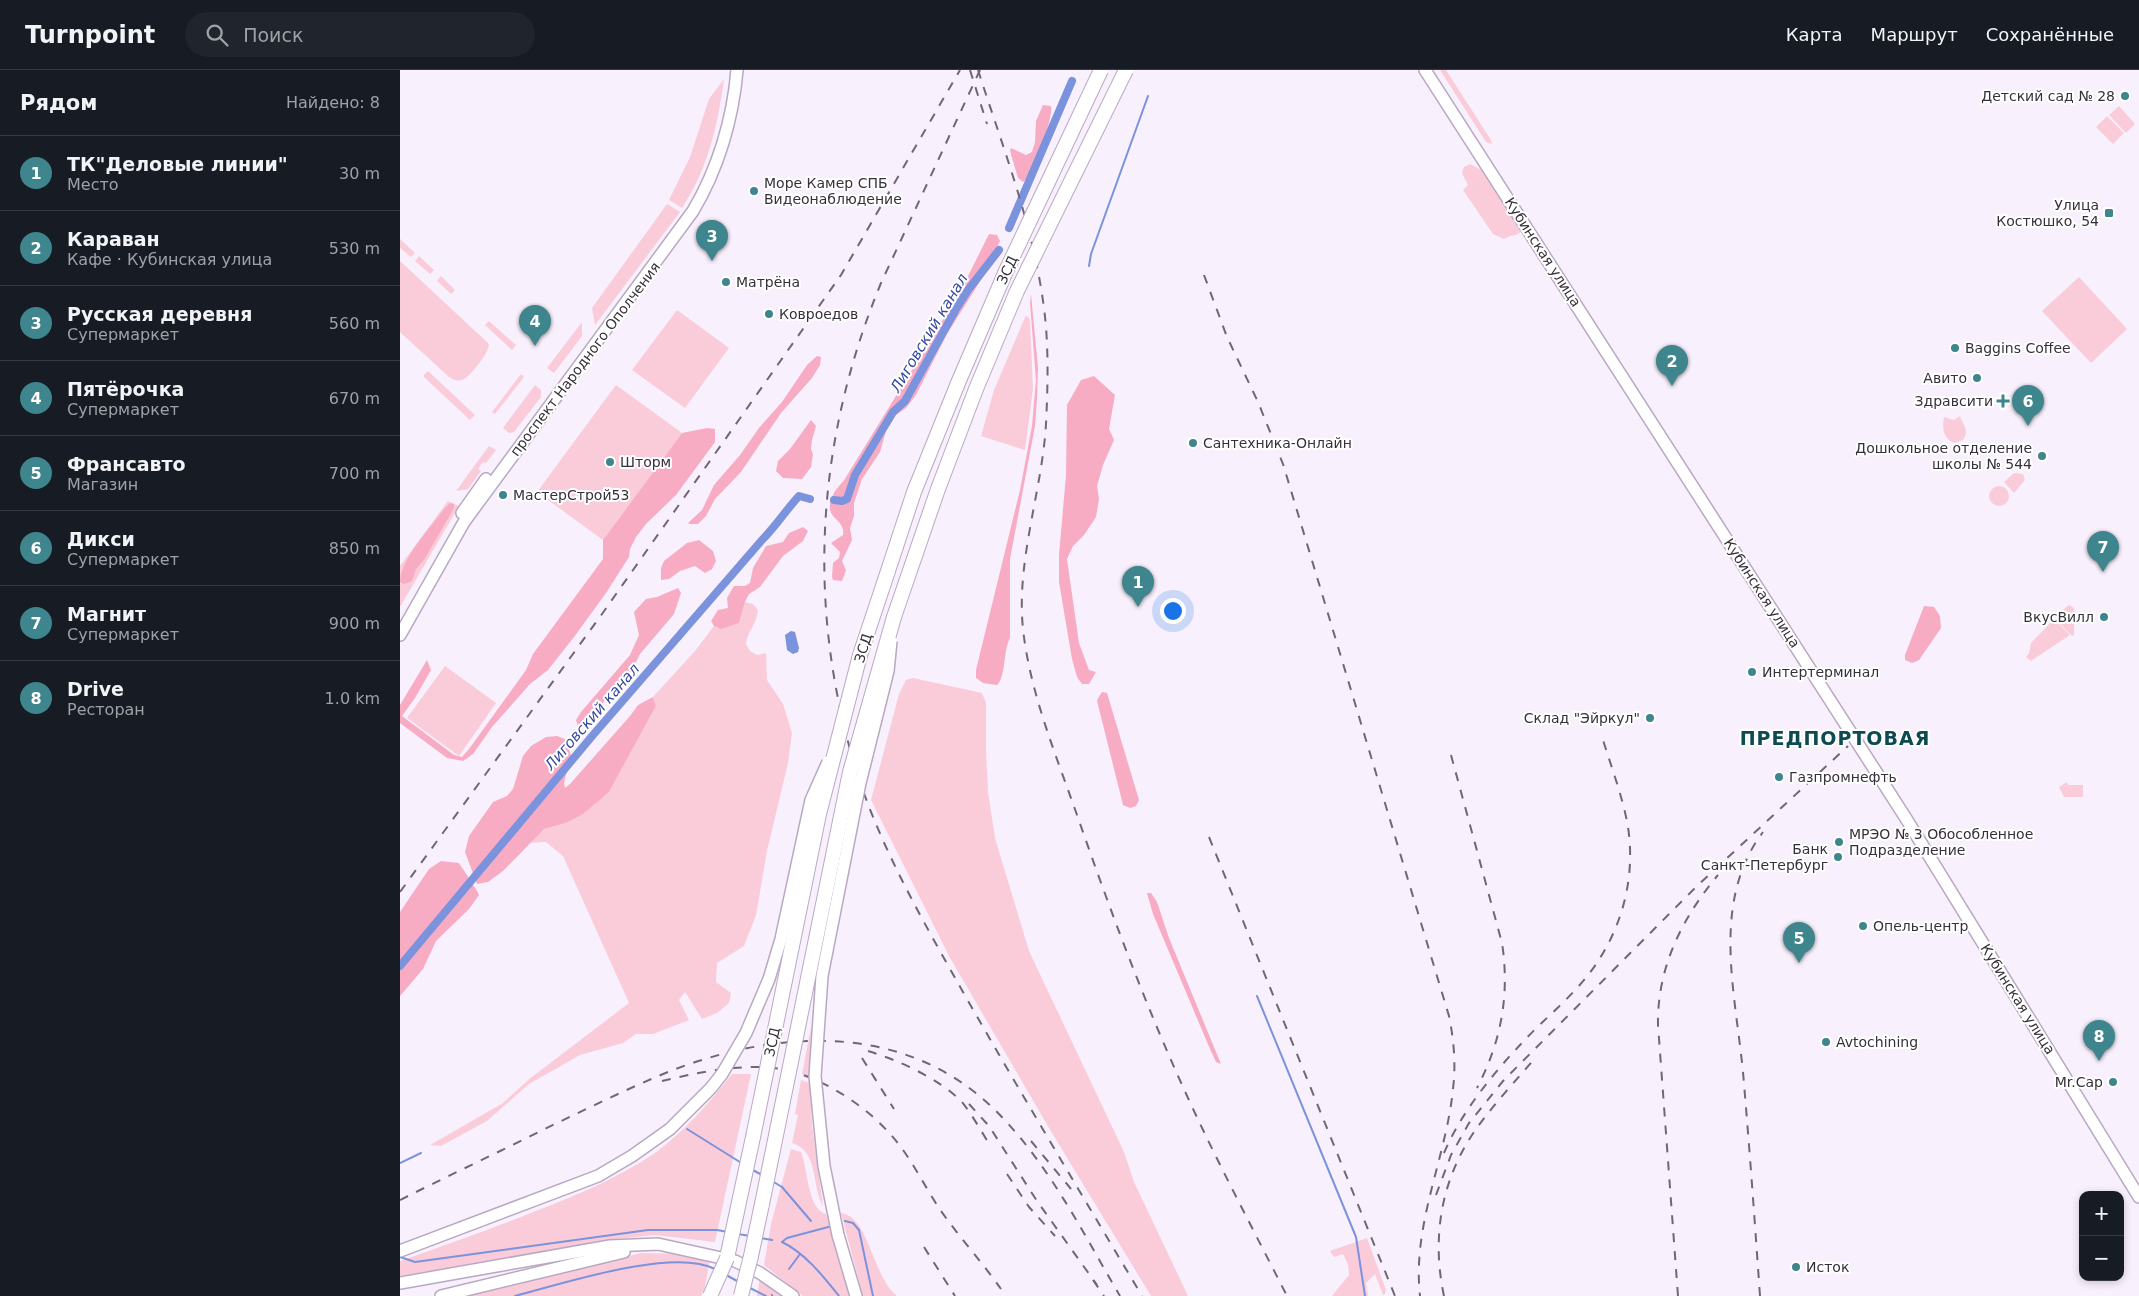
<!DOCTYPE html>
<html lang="ru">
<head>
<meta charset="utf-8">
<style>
  :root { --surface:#171b24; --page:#20242c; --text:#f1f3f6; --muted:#9ea1a6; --line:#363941; --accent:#3e858d }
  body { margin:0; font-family:"DejaVu Sans",sans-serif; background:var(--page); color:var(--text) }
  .controls { position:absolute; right:15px; bottom:15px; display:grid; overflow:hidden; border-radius:10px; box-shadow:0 2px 8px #0003 }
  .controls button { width:45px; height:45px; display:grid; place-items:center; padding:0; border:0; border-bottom:1px solid var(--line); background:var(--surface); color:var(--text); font:25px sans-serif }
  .you { position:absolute; left:772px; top:540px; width:18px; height:18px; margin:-12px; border:4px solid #fff; border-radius:50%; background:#1a73e8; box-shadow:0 0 0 8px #1a73e833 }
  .badge { display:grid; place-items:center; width:32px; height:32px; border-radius:50%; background:var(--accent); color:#fff; font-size:16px; font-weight:700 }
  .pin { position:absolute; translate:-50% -41px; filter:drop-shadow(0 1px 2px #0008) }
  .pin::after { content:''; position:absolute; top:26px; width:18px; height:15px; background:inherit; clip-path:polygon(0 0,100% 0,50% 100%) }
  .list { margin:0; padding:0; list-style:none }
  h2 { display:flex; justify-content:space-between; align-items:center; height:65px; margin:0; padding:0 20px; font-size:21px }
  h2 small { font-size:16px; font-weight:400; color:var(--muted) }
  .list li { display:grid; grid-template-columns:32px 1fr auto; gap:15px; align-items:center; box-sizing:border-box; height:75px; padding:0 20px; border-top:1px solid var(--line) }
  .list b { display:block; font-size:19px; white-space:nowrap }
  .list p { margin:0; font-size:16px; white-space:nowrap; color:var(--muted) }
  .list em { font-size:16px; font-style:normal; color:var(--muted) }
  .icon { flex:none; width:28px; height:28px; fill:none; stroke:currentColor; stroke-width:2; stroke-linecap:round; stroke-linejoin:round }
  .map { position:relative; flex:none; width:1739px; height:1226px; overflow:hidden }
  header { display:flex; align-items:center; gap:30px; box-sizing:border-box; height:70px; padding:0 25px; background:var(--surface); border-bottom:1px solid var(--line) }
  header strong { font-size:24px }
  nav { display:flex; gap:28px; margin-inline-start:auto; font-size:18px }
  .search { width:350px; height:45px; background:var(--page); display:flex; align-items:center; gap:12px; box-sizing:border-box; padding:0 18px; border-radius:28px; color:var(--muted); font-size:19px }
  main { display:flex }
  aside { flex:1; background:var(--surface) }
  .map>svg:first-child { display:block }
</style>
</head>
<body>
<header>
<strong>Turnpoint</strong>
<div class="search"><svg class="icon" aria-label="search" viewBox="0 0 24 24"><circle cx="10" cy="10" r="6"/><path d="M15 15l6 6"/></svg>Поиск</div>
<nav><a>Карта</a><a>Маршрут</a><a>Сохранённые</a></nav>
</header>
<main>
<aside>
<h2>Рядом<small>Найдено: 8</small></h2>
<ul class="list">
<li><span class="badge">1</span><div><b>ТК&quot;Деловые линии&quot;</b><p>Место</p></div><em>30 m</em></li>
<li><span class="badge">2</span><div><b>Караван</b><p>Кафе · Кубинская улица</p></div><em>530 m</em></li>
<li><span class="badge">3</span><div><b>Русская деревня</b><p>Супермаркет</p></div><em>560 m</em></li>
<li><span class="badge">4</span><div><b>Пятёрочка</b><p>Супермаркет</p></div><em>670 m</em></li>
<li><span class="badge">5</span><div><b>Франсавто</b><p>Магазин</p></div><em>700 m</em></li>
<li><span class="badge">6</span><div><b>Дикси</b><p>Супермаркет</p></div><em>850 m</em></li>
<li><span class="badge">7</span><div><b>Магнит</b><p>Супермаркет</p></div><em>900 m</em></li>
<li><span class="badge">8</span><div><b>Drive</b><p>Ресторан</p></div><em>1.0 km</em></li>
</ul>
</aside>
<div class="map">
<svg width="1739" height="1226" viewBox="0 0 1739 1226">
  <rect width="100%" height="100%" fill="#f8f0fc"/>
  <!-- green -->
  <g fill="#faccda">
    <path d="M1040,0h6l45,70 1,4 -6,-2z"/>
    <path d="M324,9c-6,45 -16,90 -42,129l-13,-8 21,-43 19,-58z"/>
    <path d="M1719,36l16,18 -9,9 -17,-18z"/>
    <path d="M1707,46l17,17 -11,11 -17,-17z"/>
    <path d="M1070,94l15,8 37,59 -6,4 -6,1 -6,3 -11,-5 -30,-44 5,-5 -6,-12 2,-6z"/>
    <path d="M267,134l13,8 -85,113 -3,-17z"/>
    <path d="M0,169l15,14 -4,4 -11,-9z"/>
    <path d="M19,186l15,14 -4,4 -15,-13z"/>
    <path d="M0,191l89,83c0,9 -17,30 -25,35 -5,3 -11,1 -15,-2l-49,-45z"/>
    <path d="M41,206l14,14 -4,4 -14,-13z"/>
    <path d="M1679,207l48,52 -36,34 -49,-52z"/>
    <path d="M277,240l52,38 -44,60 -53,-38z"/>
    <path d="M626,245l4,5 3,69 -8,61 -44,-14 13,-46z"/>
    <path d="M89,251l27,24 -4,5 -27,-25z"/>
    <path d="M182,252v14l-28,37 -7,-5z"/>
    <path d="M28,301l47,44 -5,5 -47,-44z"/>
    <path d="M121,304l3,3 -29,37 -3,-2z"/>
    <path d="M135,315l6,5v7l-27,35 -5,1 -6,-5z"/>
    <path d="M216,315l66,48 -79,107 -66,-48z"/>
    <path d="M1560,346c3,9 10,14 3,24l-9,3c-11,-5 -12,-15 -10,-26l10,3z"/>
    <path d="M89,376l7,4 -10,13 -3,-1 -5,7 3,2 -13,18 -12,2z"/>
    <path d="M1614,403l9,1 2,6 -11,13 -10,-11z"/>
    <circle cx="1599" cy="426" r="10"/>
    <path d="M48,431l11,5 -59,101v-41z"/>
    <path d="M345,532l8,2 5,6c-2,16 -10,20 -12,34l4,7 7,4 9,-2 1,27 16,24 9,29 -4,30 -21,88 -11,64 -12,31 -27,17 -1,19 15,11 -2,10 -12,10 -15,6 -17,-27 -6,8 10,20 -36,14h-17l-13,9 -43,12 -51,29 -42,37 -46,25 -11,-1 73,-42 25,-23 101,-77 -66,-147 -17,-14 -18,1 16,-14 22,-6 43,-31 47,-86 -3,-9 42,-46 19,-25 4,2 21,-5z"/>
    <path d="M1669,535l5,3v27l-2,1 -16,-16 2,-6z"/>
    <path d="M1654,549l16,16 -39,26 -5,-4 3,-4 2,-10z"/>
    <path d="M45,596l51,37 -37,53 -52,-38z"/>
    <path d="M513,608l69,15 4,10v47l2,42 7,46 34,113 95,201 10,30 54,114h-37l-102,-168 -100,-172 -78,-156 28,-106 7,-14z"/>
    <path d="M1667,712l1,3h15v12h-19l-5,-10z"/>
    <path d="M411,957l-1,50 -8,-3z"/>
    <path d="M332,1004h19l-36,168 -60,-7 -37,4 -218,37v-15c45,-16 91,-32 136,-50 41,-16 82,-33 119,-58 30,-22 54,-50 77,-79z"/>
    <path d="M401,1010l9,3 2,42 11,81c-12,-21 -4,-55 -31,-63l6,-28 -3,-1z"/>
    <path d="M391,1079l10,3c7,16 6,57 25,62l26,82h-49l-39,-31 7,-41z"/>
    <path d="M441,1143c28,3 32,65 56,83h-34z"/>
    <path d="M967,1168l19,52 -1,4 -2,1 -8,-21 -9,9 2,13h-36l17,-21 -1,-11 -5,-10 -9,3 -4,-6z"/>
    <path d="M241,1183l52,1 17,4 -5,29 -4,9h-236z"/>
    <path d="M360,1208l22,18h-25z"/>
  </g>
  <!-- forest -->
  <g fill="#f7acc4">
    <path d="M643,35l8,1c3,11 -19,72 -28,76l-5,-4 -8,-27 1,-3 15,7 6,-3 3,-10 1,-21z"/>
    <path d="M589,164l8,1 3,6 -14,31 -39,62 -31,61 -10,13 -10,7 -10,16 -6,21 -18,27 -8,24v13l-4,12 2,12 -10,21 4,9 -4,11 -9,-1 -1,-3 1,-14 6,-5 1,-6 -9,-9 12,-8c3,-18 -23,-15 -9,-42 3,-6 9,-10 12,-16l114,-185z"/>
    <path d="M631,224l7,74 -1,31 -2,27 -25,133v79c-7,13 -4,39 -13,47l-14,-2 -7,-5v-8l44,-180 12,-64 4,-46 -6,-77z"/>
    <path d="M417,286l4,1 -1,8 -8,13 -31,35 -40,59 -26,27 -9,17 -8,8h-8l-2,-1 14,-13 12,-25 26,-30 19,-27 23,-26 25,-37z"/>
    <path d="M694,306l21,19 -6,34 5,11 -11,25 -6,21 2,13 -3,18 -12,18 -11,11 -6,13 12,84 10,27 7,2 -7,12h-7l-5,-7 -5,-18 -13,-77v-27l7,-80 1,-70 14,-25z"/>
    <path d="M411,350l5,6 -4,14 -1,9 2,5 -2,13 -9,12 -19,-1 -7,-7 2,-10 12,-12z"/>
    <path d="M307,358l8,1v13l-39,53 -30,29 -10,13 -6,12 -1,8 -23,36 -32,44 -26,33 -18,14 -38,43 -19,27 -10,7 -16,-3 -47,-35v-18l27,-45 4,10 -16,28 -13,18 52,39 8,2 7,-8 57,-79 7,-16 70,-95v-19l79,-107z"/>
    <path d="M50,433l4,1v4l-30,52 -8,9 -4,12 -8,3 -4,-2c0,-22 31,-55 44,-73z"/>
    <path d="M403,457l5,4 -5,10 -20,15 -23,31 -11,7 -4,8 -6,21 -18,6 -7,-3 -3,-5 7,-11 10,-2 -1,-10 7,-12h11l5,-3 3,-15 13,-22 17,-4 6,-9z"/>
    <path d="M299,470l14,11 3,10 -4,8 -7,4 -10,-7 -15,5 -11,8 -8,1v-12l3,-7 23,-18z"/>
    <path d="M278,518l3,5 -7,21 -34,40 -11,22 -15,14 -31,37 -5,-1 -2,-6 5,-8 49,-57 9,-20 -5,-23 12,-13 11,-2z"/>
    <path d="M1524,536l10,1 6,9 1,12 -22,32 -7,3 -7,-3v-5z"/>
    <path d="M702,622l5,1 32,107 -3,6 -6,2 -7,-3 -24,-96 -2,-9z"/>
    <path d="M253,627l3,9 -47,86 -26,22 -17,9 -22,6 -41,42 -15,11 -11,2 -12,-32 4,-16 24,-34 14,-6 6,-7 10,-33 8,-10 15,-9 11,-1 8,3 6,16 -7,28 1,5 5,-4 60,-68 8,-11z"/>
    <path d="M41,791l18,2c3,5 19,28 20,32l-10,14 -33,32 -13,28 -23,27v-84l29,-43z"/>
    <path d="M747,823h4l6,9 12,36 52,126 -5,-2 -6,-13 -57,-135z"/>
  </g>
  <!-- water -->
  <path fill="#7b92dd" d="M391,561l4,1 4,16 -1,4 -5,2 -6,-4 -2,-15z"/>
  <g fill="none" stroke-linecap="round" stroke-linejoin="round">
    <!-- stream -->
    <g stroke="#7b92dd" stroke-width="2">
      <path d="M689,196l2,-12 57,-158"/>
      <path d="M857,926l99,241 9,59"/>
      <path d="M287,1059l56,35"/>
      <path d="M0,1093l21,-10"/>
      <path d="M351,1099l11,6"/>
      <path d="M372,1111l10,6 29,34"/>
      <path d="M445,1151l8,2 6,7 14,66"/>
      <path d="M338,1164l12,2"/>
      <path d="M360,1168l12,2"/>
      <path d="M382,1172c23,11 41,34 57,54"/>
      <path d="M382,1172l5,-4 45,-12"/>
      <path d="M0,1187l15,5 233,-32h69l11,2"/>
      <path d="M389,1199l11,-15"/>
      <path d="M326,1205l13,7"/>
      <path d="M348,1217l18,9"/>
      <path d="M115,1226c47,-12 158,-49 200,-27"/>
      <path d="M372,1226v-1"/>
    </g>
    <!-- canal -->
    <g stroke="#7b92dd" stroke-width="8">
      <path d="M609,158l63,-147"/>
      <path d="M434,430l8,1 5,-2 8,-24 38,-63 12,-11 51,-92 12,-19 31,-40"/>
      <path d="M0,896l193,-231 169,-195c14,-14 24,-30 37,-44l11,3"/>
    </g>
    <defs>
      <g id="major">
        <path d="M1025,0l482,750 232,377"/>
        <path d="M62,443l24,-34"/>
        <path d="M0,565l64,-113 229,-311c25,-42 40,-92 44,-141"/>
        <path d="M438,1165l18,61"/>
        <path d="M0,1213l210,-37 48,-2 77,17 25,12 33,23"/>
        <path d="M41,1226l183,-44"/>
      </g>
      <g id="highway">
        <path d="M494,547l44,-128"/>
        <path d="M460,585l24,-72"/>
        <path d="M351,1186l11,-52"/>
        <path d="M327,1188l26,-121"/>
      </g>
    </defs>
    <!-- major casing -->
    <use href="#major" stroke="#b9a8c3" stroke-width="14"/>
    <!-- highway casing -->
    <use href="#highway" stroke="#b9a8c3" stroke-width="16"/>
    <!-- major -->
    <use href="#major" stroke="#fff" stroke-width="11"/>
    <!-- highway -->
    <use href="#highway" stroke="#fff" stroke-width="14"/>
    <!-- rail -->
    <g stroke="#6f6873" stroke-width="2" stroke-dasharray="9 9" stroke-linecap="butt">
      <path d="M570,0l17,54"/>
      <path d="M578,0c24,75 54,152 65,231 6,40 5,82 3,123 -4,68 -30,136 -23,205 7,64 33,126 54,186 32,92 66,184 106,272 32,71 69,140 104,209"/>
      <path d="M580,0l-99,213c-64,155 -75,318 -27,480 24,81 68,156 109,229 58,102 119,203 179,304"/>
      <path d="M804,205l23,62 31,65 25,62 166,552c5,25 7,48 4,73 -7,70 -41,135 -33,207"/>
      <path d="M1051,685l51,188c8,52 -1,99 -25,145"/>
      <path d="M809,767l186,459"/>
      <path d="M0,822l202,-278 239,-339 119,-205"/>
      <path d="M468,981c30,9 72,28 94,51 9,11 21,32 29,45"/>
      <path d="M462,988l32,51"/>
      <path d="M262,1011c38,-9 89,-20 128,-10 36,9 77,36 101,64 20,22 33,51 50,76 19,27 41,51 60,78"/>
      <path d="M569,1034l20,22 48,75 60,84"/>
      <path d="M631,1071l40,48"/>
      <path d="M1044,1083c17,-40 47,-77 76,-108 18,-20 39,-37 57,-57 40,-43 60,-102 51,-161 -5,-29 -16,-58 -25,-87"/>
      <path d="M607,1104l22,33 26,29"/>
      <path d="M1036,1125l15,-40 18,-32 34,-42 194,-195 151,-140"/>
      <path d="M0,1130c52,-26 105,-51 157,-77 38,-18 76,-37 116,-53 110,-42 234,-47 323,41 53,53 87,122 124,185"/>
      <path d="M524,1177l31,49"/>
      <path d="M693,1210l11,16"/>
      <path d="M1044,1226c-12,-56 -4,-112 28,-161 18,-27 42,-52 63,-77"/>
      <path d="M1278,1226l-20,-271c-1,-57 24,-107 60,-150"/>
      <path d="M1360,1226c-5,-71 -10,-142 -16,-212 -6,-83 -36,-179 19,-252"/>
    </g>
    <defs>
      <g id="major-bridge">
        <path d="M438,1165l-14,-69 -9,-90 7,-100 38,-193 28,-112 3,-30"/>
        <path d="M0,1181l198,-75 34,-20 38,-27 41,-41 11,-14 24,-41 23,-54 12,-40 30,-139 17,-38"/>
      </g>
      <g id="highway-bridge">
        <path d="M538,419l38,-100 41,-98 109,-221"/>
        <path d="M484,513l30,-91 44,-109 48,-112 95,-201"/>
        <path d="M353,1067l66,-323 41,-159"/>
        <path d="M362,1134l88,-432 44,-155"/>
        <path d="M310,1226l17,-38"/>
        <path d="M341,1226l10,-40"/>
      </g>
    </defs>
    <!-- major-bridge casing -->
    <use href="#major-bridge" stroke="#b9a8c3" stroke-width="14" stroke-linecap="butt"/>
    <!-- highway-bridge casing -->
    <use href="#highway-bridge" stroke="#b9a8c3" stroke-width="16" stroke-linecap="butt"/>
    <!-- major-bridge -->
    <use href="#major-bridge" stroke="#fff" stroke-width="11"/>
    <!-- highway-bridge -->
    <use href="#highway-bridge" stroke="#fff" stroke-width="14"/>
  </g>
  <!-- markers -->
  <g fill="#3e858d" stroke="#fff" stroke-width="2">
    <circle cx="1725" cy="26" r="5"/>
    <circle cx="354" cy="121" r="5"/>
    <rect x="1704" y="138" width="10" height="10" rx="2.5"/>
    <circle cx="326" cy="212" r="5"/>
    <circle cx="369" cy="244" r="5"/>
    <circle cx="1555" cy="278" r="5"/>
    <circle cx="1577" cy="308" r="5"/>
    <path d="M1600.5 323.5h5v5h5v5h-5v5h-5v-5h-5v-5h5z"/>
    <circle cx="793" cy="373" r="5"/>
    <circle cx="1642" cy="386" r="5"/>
    <circle cx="210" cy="392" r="5"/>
    <circle cx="103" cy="425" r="5"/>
    <circle cx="1704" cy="547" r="5"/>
    <circle cx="1352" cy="602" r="5"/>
    <circle cx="1250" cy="648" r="5"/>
    <circle cx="1379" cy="707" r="5"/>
    <circle cx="1439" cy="772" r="5"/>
    <circle cx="1438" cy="787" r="5"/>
    <circle cx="1463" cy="856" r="5"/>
    <circle cx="1426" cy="972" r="5"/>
    <circle cx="1713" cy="1012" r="5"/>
    <circle cx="1396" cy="1197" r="5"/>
  </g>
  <g text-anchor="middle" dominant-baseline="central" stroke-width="4" stroke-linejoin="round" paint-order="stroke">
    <!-- poi labels -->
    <g font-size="14" fill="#37303b" stroke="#fff" text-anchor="start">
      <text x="1715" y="26" text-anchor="end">Детский сад № 28</text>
      <text x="364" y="113">Море Камер СПБ<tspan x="364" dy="16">Видеонаблюдение</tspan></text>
      <text x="1699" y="135" text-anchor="end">Улица<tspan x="1699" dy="16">Костюшко, 54</tspan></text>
      <text x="336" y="212">Матрёна</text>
      <text x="379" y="244">Ковроедов</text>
      <text x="1565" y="278">Baggins Coffee</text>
      <text x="1567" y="308" text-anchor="end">Авито</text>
      <text x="1593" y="331" text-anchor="end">Здравсити</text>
      <text x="803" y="373">Сантехника-Онлайн</text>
      <text x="1632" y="378" text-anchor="end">Дошкольное отделение<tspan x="1632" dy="16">школы № 544</tspan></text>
      <text x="220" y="392">Шторм</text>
      <text x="113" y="425">МастерСтрой53</text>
      <text x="1694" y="547" text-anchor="end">ВкусВилл</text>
      <text x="1362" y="602">Интертерминал</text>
      <text x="1240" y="648" text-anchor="end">Склад "Эйркул"</text>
      <text x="1389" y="707">Газпромнефть</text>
      <text x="1449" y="764">МРЭО № 3 Обособленное<tspan x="1449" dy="16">Подразделение</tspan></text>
      <text x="1428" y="779" text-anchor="end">Банк<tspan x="1428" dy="16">Санкт-Петербург</tspan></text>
      <text x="1473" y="856">Опель-центр</text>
      <text x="1436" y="972">Avtochining</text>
      <text x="1703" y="1012" text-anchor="end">Mr.Cap</text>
      <text x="1406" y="1197">Исток</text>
    </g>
    <!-- street labels -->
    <g font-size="14" fill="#37303b" stroke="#fff">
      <text transform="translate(1143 182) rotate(57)">Кубинская улица</text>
      <text transform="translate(607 200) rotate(-65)">ЗСД</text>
      <text transform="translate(185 289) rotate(-53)">проспект Народного Ополчения</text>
      <text transform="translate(1362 523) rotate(57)">Кубинская улица</text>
      <text transform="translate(463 578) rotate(-73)">ЗСД</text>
      <text transform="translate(1618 929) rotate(58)">Кубинская улица</text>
      <text transform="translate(372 972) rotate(-78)">ЗСД</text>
    </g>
    <!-- water labels -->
    <g font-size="15" font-style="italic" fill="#3548a1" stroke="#fff">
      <text transform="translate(529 263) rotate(-59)">Лиговский канал</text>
      <text transform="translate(192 647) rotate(-49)">Лиговский канал</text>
    </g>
    <!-- district labels -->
    <g font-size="19" font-weight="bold" letter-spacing="1" fill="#0c4b51" stroke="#fff">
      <text x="1435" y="668">ПРЕДПОРТОВАЯ</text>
    </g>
  </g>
</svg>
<div class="controls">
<button>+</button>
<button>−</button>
</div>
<div class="you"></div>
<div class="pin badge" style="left:738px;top:537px">1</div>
<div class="pin badge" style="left:1272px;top:316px">2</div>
<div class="pin badge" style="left:312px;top:191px">3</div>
<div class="pin badge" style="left:135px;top:276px">4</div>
<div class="pin badge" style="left:1399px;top:893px">5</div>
<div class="pin badge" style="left:1628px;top:356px">6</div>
<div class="pin badge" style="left:1703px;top:502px">7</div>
<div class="pin badge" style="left:1699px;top:991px">8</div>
</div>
</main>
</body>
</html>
